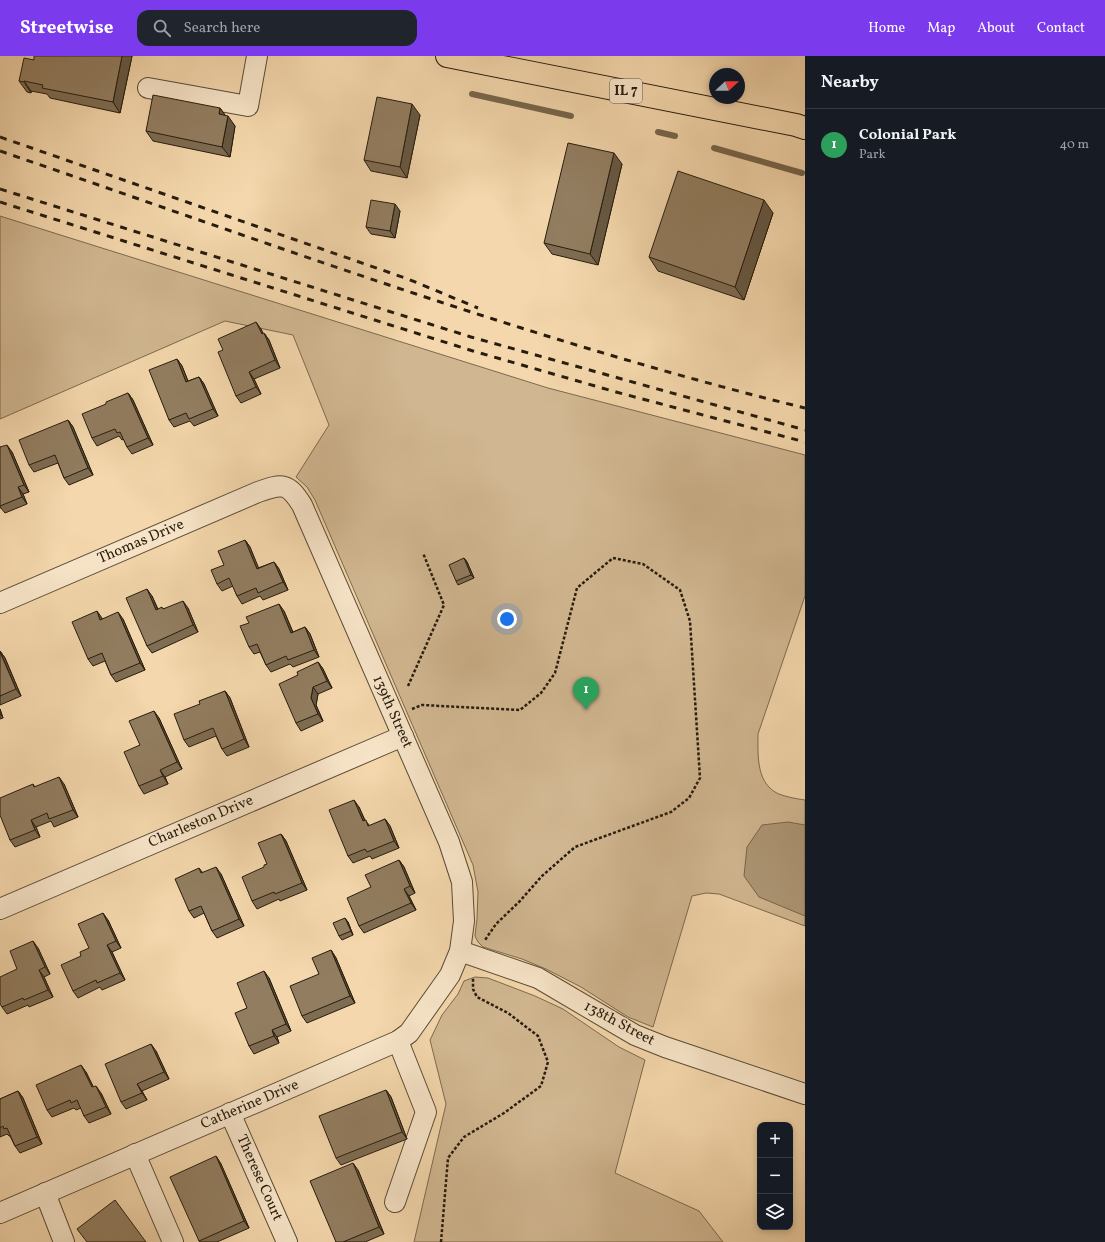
<!DOCTYPE html>
<html lang="en">
<head>
<meta charset="utf-8">
<style>
  :root { --surface:#171b24; --page:#20242c; --text:#f1f3f6; --muted:#9ea1a6; --line:#363941; --accent:#7c3aed }
  body { margin:0; font-family:Vollkorn,serif; background:var(--page); color:var(--text) }
  .controls { position:absolute; right:12px; bottom:12px; display:grid; overflow:hidden; border-radius:8px; box-shadow:0 2px 6px #0003 }
  .controls button { width:36px; height:36px; display:grid; place-items:center; padding:0; border:0; border-bottom:1px solid var(--line); background:var(--surface); color:var(--text); font:20px sans-serif }
  .compass { position:absolute; left:709px; top:12px; width:36px; height:36px; border-radius:50%; background:var(--surface); box-shadow:0 2px 6px #0003; rotate:68deg }
  .you { position:absolute; left:507px; top:563px; width:14px; height:14px; margin:-10px; border:3px solid #fff; border-radius:50%; background:#1a73e8; box-shadow:0 0 0 6px #1a73e833 }
  .badge { display:grid; place-items:center; width:26px; height:26px; border-radius:50%; background:var(--accent); color:#fff; font-size:13px; font-weight:700 }
  .pin { position:absolute; translate:-50% -33px; filter:drop-shadow(0 1px 2px #0008) }
  .pin::after { content:''; position:absolute; top:21px; width:14px; height:12px; background:inherit; clip-path:polygon(0 0,100% 0,50% 100%) }
  .list { margin:0; padding:0; list-style:none }
  h2 { display:flex; justify-content:space-between; align-items:center; height:52px; margin:0; padding:0 16px; font-size:17px }
  h2 small { font-size:13px; font-weight:400; color:var(--muted) }
  .list li { display:grid; grid-template-columns:26px 1fr auto; gap:12px; align-items:center; box-sizing:border-box; height:72px; padding:0 16px; border-top:1px solid var(--line) }
  .list b { display:block; font-size:15px; white-space:nowrap }
  .list p { margin:0; font-size:13px; white-space:nowrap; color:var(--muted) }
  .list em { font-size:13px; font-style:normal; color:var(--muted) }
  .icon { flex:none; width:22px; height:22px; fill:none; stroke:currentColor; stroke-width:2; stroke-linecap:round; stroke-linejoin:round }
  .map { position:relative; flex:none; width:805px; height:1186px; overflow:hidden }
  header { display:flex; align-items:center; gap:24px; box-sizing:border-box; height:56px; padding:0 20px; background:var(--accent); color:#fff }
  header strong { font-size:19px }
  nav { display:flex; gap:22px; margin-inline-start:auto; font-size:14px }
  .search { width:280px; height:36px; background:var(--page); display:flex; align-items:center; gap:10px; box-sizing:border-box; padding:0 14px; border-radius:12px; color:var(--muted); font-size:15px }
  main { display:flex }
  aside { flex:1; background:var(--surface) }
  .map>svg:first-child { display:block }
</style>
</head>
<body>
<header>
<strong>Streetwise</strong>
<div class="search"><svg class="icon" aria-label="search" viewBox="0 0 24 24"><circle cx="10" cy="10" r="6"/><path d="M15 15l6 6"/></svg>Search here</div>
<nav><a>Home</a><a>Map</a><a>About</a><a>Contact</a></nav>
</header>
<main>
<div class="map">
<svg width="805" height="1186" viewBox="0 0 805 1186">
  <rect width="100%" height="100%" fill="#f4d7ac"/>
  <filter id="stains"><feTurbulence type="fractalNoise" baseFrequency=".005" numOctaves="4"/><feColorMatrix values="0 0 0 0 .2 0 0 0 0 .09 0 0 0 0 .02 0 0 0 .5 -.17"/></filter>
  <radialGradient id="worn" r=".72"><stop offset=".6" stop-color="#630" stop-opacity="0"/><stop offset="1" stop-color="#630" stop-opacity=".3"/></radialGradient>
  <!-- green -->
  <g fill="#d1b791" stroke="#7c6a4f">
    <path d="M0,160l548,172 257,67v141l-47,138c0,20 -2,46 17,58 6,4 22,7 30,8v126l-86,-32 -13,-1 -14,3 -39,131 -25,-10 -47,-30 -35,-18 -24,-10 -39,-12 -5,-5 -3,-6 2,-17 1,-27 -5,-27 -158,-365 -8,-13 -11,-10 33,-52 -36,-90 -68,-14 -225,98z"/>
    <path d="M475,921l13,1 47,18 28,13 56,38 26,13 -30,113 84,38 24,31h-309l32,-138 -16,-64 12,-25 16,-21 6,-13z"/>
  </g>
  <!-- water -->
  <path fill="#ae9776" stroke="#78664c" d="M788,766l17,3v91l-46,-19 -15,-21 3,-29 15,-22z"/>
  <g fill="none" stroke-linecap="round" stroke-linejoin="round">
    <!-- stream -->
    <g stroke="#78664c" stroke-width="6">
      <path d="M472,38l99,22"/>
      <path d="M658,76l17,4"/>
      <path d="M714,92l88,25"/>
    </g>
    <defs>
      <g id="minor">
        <path d="M148,32l100,18 9,-50"/>
        <path d="M0,547l258,-111c25,-9 30,-9 44,13l147,337 13,40 2,39 -4,30 -10,24 -41,58 -11,8 -398,172"/>
        <path d="M0,853l403,-173"/>
        <path d="M460,895l78,27 97,57 30,12 140,47"/>
        <path d="M230,1057l57,129"/>
        <path d="M135,1098l38,88"/>
        <path d="M45,1137l19,49"/>
        <path d="M395,1146l31,-90 -28,-71"/>
      </g>
      <path id="major" d="M447,0l349,69 9,3"/>
    </defs>
    <!-- minor casing -->
    <use href="#minor" stroke="#5a4b35" stroke-width="22"/>
    <!-- major casing -->
    <use href="#major" stroke="#271c0d" stroke-width="24"/>
    <!-- path -->
    <g stroke="#271c0d" stroke-width="2.5" stroke-dasharray="3 2" stroke-linecap="butt">
      <path d="M408,630l36,-81 -21,-52"/>
      <path d="M412,653l10,-4 98,5 21,-17 14,-20 22,-85 36,-30 30,6 37,26 10,31 10,157 -11,20 -18,14 -96,35 -33,29 -22,25 -24,23 -11,16"/>
      <path d="M441,1186l7,-84 16,-21 40,-24 37,-27 7,-24 -10,-26 -30,-23 -31,-16 -4,-8v-12"/>
    </g>
    <!-- minor -->
    <use href="#minor" stroke="#f8e5c9" stroke-width="20"/>
    <!-- major -->
    <use href="#major" stroke="#f4d7ac" stroke-width="22"/>
    <!-- rail -->
    <g stroke="#271c0d" stroke-width="3" stroke-dasharray="7 7" stroke-linecap="butt">
      <path d="M0,81l408,142 70,29"/>
      <path d="M0,95c266,91 531,190 805,257"/>
      <path d="M0,133l471,148 334,93"/>
      <path d="M0,146l473,149 143,41 189,50"/>
    </g>
  </g>
  <!-- wall -->
  <g fill="#7e6c53" stroke="#271c0d">
    <path d="M132,0l-12,57 -70,-15 -3,-4 -16,-3v2l-4,-1 -8,-11 15,-21z"/>
    <path d="M220,52l5,7 10,11 -5,31 -77,-16 -7,-10z"/>
    <path d="M420,59l-13,63 -36,-7 -7,-11z"/>
    <path d="M622,108l-24,101 -46,-11 -8,-11z"/>
    <path d="M400,155l-5,27 -24,-4 -5,-7z"/>
    <path d="M773,157l-29,87 -86,-29 -9,-14z"/>
    <path d="M261,273l2,5 1,-1 5,7 11,28 -26,11 7,15 -20,9 -5,-7z"/>
    <path d="M177,303l5,7 6,15 11,-4 5,7 14,32 -24,10 -4,-5 -16,6 -5,-7z"/>
    <path d="M128,337l5,7 20,45 -21,9 -5,-7 -3,-8 -2,1 -3,-4 -22,10 -5,-8 14,-34z"/>
    <path d="M68,364l5,7 20,48 -24,10 -5,-7 -6,-15 -24,9 -5,-7z"/>
    <path d="M0,391l12,5 17,40 -6,2 4,10 -22,9 -4,-5h-1z"/>
    <path d="M245,484l5,7 8,21 16,-6 5,7 9,21 -25,10 -3,-4 -18,8 -5,-8 -4,-10 -11,5 -5,-7 7,-19z"/>
    <path d="M464,502l3,4 7,16 -16,7 -2,-4z"/>
    <path d="M152,540l6,13 30,-1 10,24 -46,21 -5,-7z"/>
    <path d="M284,555l9,21 12,-5 5,7 9,23 -26,10 -3,-3 -19,8 -5,-7 -6,-13 -6,2 -5,-7z"/>
    <path d="M102,563h21l22,51 -29,12 -5,-7 -6,-14 -12,5 -5,-7z"/>
    <path d="M0,595l5,7 16,38 -21,9z"/>
    <path d="M318,606l5,7 9,19 -14,6 -2,11 7,16 -22,10 -5,-8 2,-48z"/>
    <path d="M225,635l5,7 19,49 -22,9 -5,-7 -6,-13 -27,11 -5,-7 16,-36z"/>
    <path d="M0,653l3,9 -3,1z"/>
    <path d="M159,662l23,51 -17,8 3,7 -24,10 -5,-8 1,-41z"/>
    <path d="M33,728l2,3 29,-3 14,33 -24,10 -3,-6 -15,6 4,10 -25,10 -5,-7z"/>
    <path d="M359,751l6,13 5,6 15,-7 5,7 9,22 -27,11 -2,-3 -17,7 -5,-7z"/>
    <path d="M281,778l5,7 21,49 -27,11 -1,-2 -22,10 -5,-8 12,-34 3,-3z"/>
    <path d="M399,804l5,7 11,26 -6,3 7,14 -52,23 -5,-7 12,-39z"/>
    <path d="M199,812l4,5 18,1 23,52 -27,12 -5,-7 -8,-18 -10,5 -5,-7z"/>
    <path d="M108,864l13,28 -9,4 13,28 -23,10 -2,-3 -22,11 -5,-7 16,-43z"/>
    <path d="M348,866l5,13 -11,5 -3,-4z"/>
    <path d="M38,892l12,26 -6,3 9,20 -24,10 -1,-2 -21,9 -5,-7 15,-38z"/>
    <path d="M331,894l5,8 19,45 -48,20 -5,-7 17,-42z"/>
    <path d="M269,922l22,53 -14,6 2,6 -25,11 -5,-8 -2,-38z"/>
    <path d="M156,995l13,28 -27,12 5,9 -21,9 -5,-7z"/>
    <path d="M86,1016l7,15 8,6 10,21 -22,9 -5,-7 -3,-8 -5,2 -2,-2 -22,9 -5,-7z"/>
    <path d="M386,1034l5,7 16,42 -66,26 -5,-7z"/>
    <path d="M18,1035l5,7 19,46 -22,9 -5,-7 -5,-10h-1l-2,-2 -7,3v-38z"/>
    <path d="M216,1100l5,8 28,64 -32,14h-17l-1,-1z"/>
    <path d="M358,1114l26,64 -19,8h-29z"/>
  </g>
  <!-- shaded-wall -->
  <g fill="#665843" stroke="#271c0d">
    <path d="M122,0h10l-12,57 -7,-11z"/>
    <path d="M24,25l7,10v2l-7,-11z"/>
    <path d="M412,48l8,11 -13,63 -7,-11z"/>
    <path d="M220,52l7,10 -8,-4z"/>
    <path d="M228,60l7,10 -5,31 -8,-10z"/>
    <path d="M614,97l8,11 -24,101 -8,-11z"/>
    <path d="M764,144l9,13 -29,87 -9,-13z"/>
    <path d="M395,148l5,7 -5,27 -5,-7z"/>
    <path d="M256,266l5,7 6,12 -5,-7z"/>
    <path d="M264,277l5,7 11,28 -5,-8z"/>
    <path d="M177,303l5,7 9,23 -5,-7z"/>
    <path d="M249,316l5,7 7,15 -5,-7z"/>
    <path d="M199,321l5,7 14,32 -5,-7z"/>
    <path d="M128,337l5,7 20,45 -5,-7z"/>
    <path d="M68,364l5,7 20,48 -5,-7z"/>
    <path d="M7,389l5,7 17,40 -5,-7z"/>
    <path d="M18,431l5,7 4,10 -5,-7z"/>
    <path d="M245,484l5,7 12,29 -5,-7z"/>
    <path d="M464,502l3,4 7,16 -3,-3z"/>
    <path d="M274,506l5,7 9,21 -5,-8z"/>
    <path d="M147,533l5,7 9,21 -5,-7z"/>
    <path d="M183,545l5,7 10,24 -5,-7z"/>
    <path d="M279,548l5,7 12,29 -5,-7z"/>
    <path d="M97,555l5,7 3,9 -5,-7z"/>
    <path d="M118,556l5,7 22,51 -5,-7z"/>
    <path d="M305,571l5,7 9,23 -5,-7z"/>
    <path d="M0,595l5,7 16,38 -5,-7z"/>
    <path d="M318,606l5,7 9,19 -5,-7z"/>
    <path d="M313,631l5,7 -2,11 7,16 -5,-7 -7,-16z"/>
    <path d="M225,635l5,7 19,49 -5,-8z"/>
    <path d="M0,653l3,9 -3,-5z"/>
    <path d="M154,655l5,7 23,51 -5,-7z"/>
    <path d="M160,714l5,7 3,7 -5,-8z"/>
    <path d="M59,721l5,7 14,33 -5,-7z"/>
    <path d="M354,744l5,7 9,21 -5,-7z"/>
    <path d="M385,763l5,7 9,22 -5,-7z"/>
    <path d="M31,764l5,7 4,10 -5,-7z"/>
    <path d="M281,778l5,7 21,49 -5,-7z"/>
    <path d="M399,804l5,7 11,26 -5,-7z"/>
    <path d="M216,811l5,7 23,52 -5,-7z"/>
    <path d="M404,833l5,7 7,14 -5,-7z"/>
    <path d="M103,857l5,7 13,28 -5,-7z"/>
    <path d="M345,862l3,4 5,13 -2,-4z"/>
    <path d="M33,885l5,7 12,26 -5,-7z"/>
    <path d="M107,889l5,7 13,28 -5,-7z"/>
    <path d="M331,894l5,8 19,45 -5,-7z"/>
    <path d="M39,914l5,7 9,20 -5,-7z"/>
    <path d="M264,915l5,7 22,53 -5,-7z"/>
    <path d="M272,974l5,7 2,6 -5,-7z"/>
    <path d="M151,988l5,7 13,28 -5,-7z"/>
    <path d="M81,1009l5,7 11,22 -5,-7z"/>
    <path d="M137,1028l5,7 5,9 -5,-7z"/>
    <path d="M96,1030l5,7 10,21 -5,-7z"/>
    <path d="M386,1034l5,7 16,42 -5,-7z"/>
    <path d="M18,1035l5,7 19,46 -5,-7z"/>
    <path d="M216,1100l5,8 28,64 -5,-7z"/>
    <path d="M353,1107l5,7 26,64 -5,-7z"/>
  </g>
  <!-- building -->
  <g fill="#927d60" stroke="#271c0d">
    <path d="M34,0h88l-9,46 -71,-14 1,-3 -19,-4v1l-5,-1 5,-23 10,2z"/>
    <path d="M153,39l67,13 -1,6 9,2 -6,31 -76,-16z"/>
    <path d="M377,41l35,7 -12,63 -36,-7z"/>
    <path d="M568,87l46,10 -24,101 -46,-11z"/>
    <path d="M678,115l86,29 -29,87 -86,-30z"/>
    <path d="M371,144l24,4 -5,27 -24,-4z"/>
    <path d="M256,266l6,12 2,-1 11,27 -26,12 7,15 -20,9 -18,-44 5,-2 -5,-11z"/>
    <path d="M177,303l9,23 13,-5 14,32 -24,10 -3,-6 -17,7 -20,-50z"/>
    <path d="M128,337l20,45 -21,9 -7,-15 -3,1 -2,-4 -23,9 -10,-24 24,-10v-2z"/>
    <path d="M68,364l20,48 -24,10 -9,-23 -26,10 -10,-25z"/>
    <path d="M7,389l17,40 -6,2 4,10 -22,9v-59z"/>
    <path d="M245,484l12,29 17,-7 9,20 -25,11 -2,-5 -19,8 -8,-18 -12,6 -6,-14 13,-5 -6,-14z"/>
    <path d="M464,502l7,17 -15,6 -7,-16z"/>
    <path d="M147,533l9,21 6,-3 1,2 20,-8 10,24 -46,21 -21,-48z"/>
    <path d="M279,548l12,29 14,-6 9,23 -26,10 -2,-4 -20,9 -9,-21 -8,3 -9,-21 9,-3 -3,-6z"/>
    <path d="M97,555l3,9 18,-8 22,51 -29,12 -9,-22 -14,6 -16,-37z"/>
    <path d="M0,596l16,37 -16,7z"/>
    <path d="M318,606l9,19 -14,6 -2,11 7,16 -22,9 -17,-39 19,-9 -1,-3z"/>
    <path d="M225,635l19,48 -22,10 -9,-21 -29,12 -10,-26 26,-10 -1,-3z"/>
    <path d="M154,655l23,51 -17,8 3,6 -24,10 -15,-34 16,-7 -11,-24z"/>
    <path d="M59,721l14,33 -24,9 -2,-6 -16,7 4,10 -25,10 -10,-25v-17l33,-14 1,3z"/>
    <path d="M354,744l9,21 3,-1 2,6 17,-7 9,22 -27,11 -2,-3 -17,7 -19,-46z"/>
    <path d="M281,778l21,49 -27,11 -1,-2 -22,9 -10,-24 22,-10v-2l3,-1 -9,-21z"/>
    <path d="M399,804l11,26 -6,3 7,14 -52,23 -12,-28 24,-11 -6,-12z"/>
    <path d="M216,811l23,52 -27,12 -11,-25 -12,5 -14,-32 24,-11 2,5z"/>
    <path d="M103,857l13,28 -9,4 13,28 -23,10 -1,-3 -23,11 -12,-26 20,-9 -1,-4 9,-4 -11,-24z"/>
    <path d="M345,862l6,13 -12,5 -6,-13z"/>
    <path d="M33,885l12,26 -6,3 9,20 -24,10 -1,-2 -21,9 -2,-3v-27l17,-8 -7,-18z"/>
    <path d="M331,894l19,46 -48,20 -12,-30 29,-12 -7,-16z"/>
    <path d="M264,915l22,53 -14,6 2,6 -25,10 -14,-33 12,-5 -10,-25z"/>
    <path d="M151,988l13,28 -27,12 5,9 -21,9 -16,-38z"/>
    <path d="M81,1009l11,22 4,-1 10,21 -22,9 -7,-16 -6,3 -1,-3 -23,10 -11,-25z"/>
    <path d="M386,1034l16,42 -66,26 -17,-42z"/>
    <path d="M18,1035l19,46 -22,9 -8,-18 -3,1 -1,-3 -3,2v-29z"/>
    <path d="M216,1100l28,65 -45,20 -29,-64z"/>
    <path d="M353,1107l26,64 -36,15h-7l-26,-61z"/>
    <path d="M115,1144l31,42h-59l-10,-13z"/>
  </g>
  <g text-anchor="middle" dominant-baseline="central" stroke-width="3.5" stroke-linejoin="round" paint-order="stroke">
    <!-- shield labels -->
    <rect fill="#f8e5c9" stroke="#665845" stroke-width="1" x="610" y="23" width="32" height="24" rx="3"/>
    <g font-size="14" font-weight="bold" fill="#271c0d">
      <text x="626" y="35">IL 7</text>
    </g>
    <!-- street labels -->
    <g font-size="15" fill="#271c0d" stroke="#f8e5c9">
      <text transform="translate(141 486) rotate(-23)">Thomas Drive</text>
      <text transform="translate(392 656) rotate(66)">139th Street</text>
      <text transform="translate(201 766) rotate(-23)">Charleston Drive</text>
      <text transform="translate(619 968) rotate(28)">138th Street</text>
      <text transform="translate(250 1049) rotate(-23)">Catherine Drive</text>
      <text transform="translate(259 1122) rotate(66)">Therese Court</text>
    </g>
  </g>
  <rect width="100%" height="100%" filter="url(#stains)"/>
  <rect width="100%" height="100%" fill="url(#worn)"/>
</svg>
<div class="controls">
<button>+</button>
<button>−</button>
<button><svg class="icon" aria-label="layers" viewBox="0 0 24 24"><path d="M12 4l9 5-9 5-9-5zM3 14l9 5 9-5"/></svg></button>
</div>
<svg class="compass" viewBox="-18 -18 36 36"><path d="M0-13l5 13h-10z" fill="#e53935"/><path d="M0 13l5-13h-10z" fill="#9ea1a6"/></svg>
<div class="you"></div>
<div class="pin badge" style="left:586px;top:654px;background:#2e9e5b">1</div>
</div>
<aside>
<h2>Nearby<small></small></h2>
<ul class="list">
<li><span class="badge" style="background:#2e9e5b">1</span><div><b>Colonial Park</b><p>Park</p></div><em>40 m</em></li>
</ul>
</aside>
</main>
</body>
</html>
